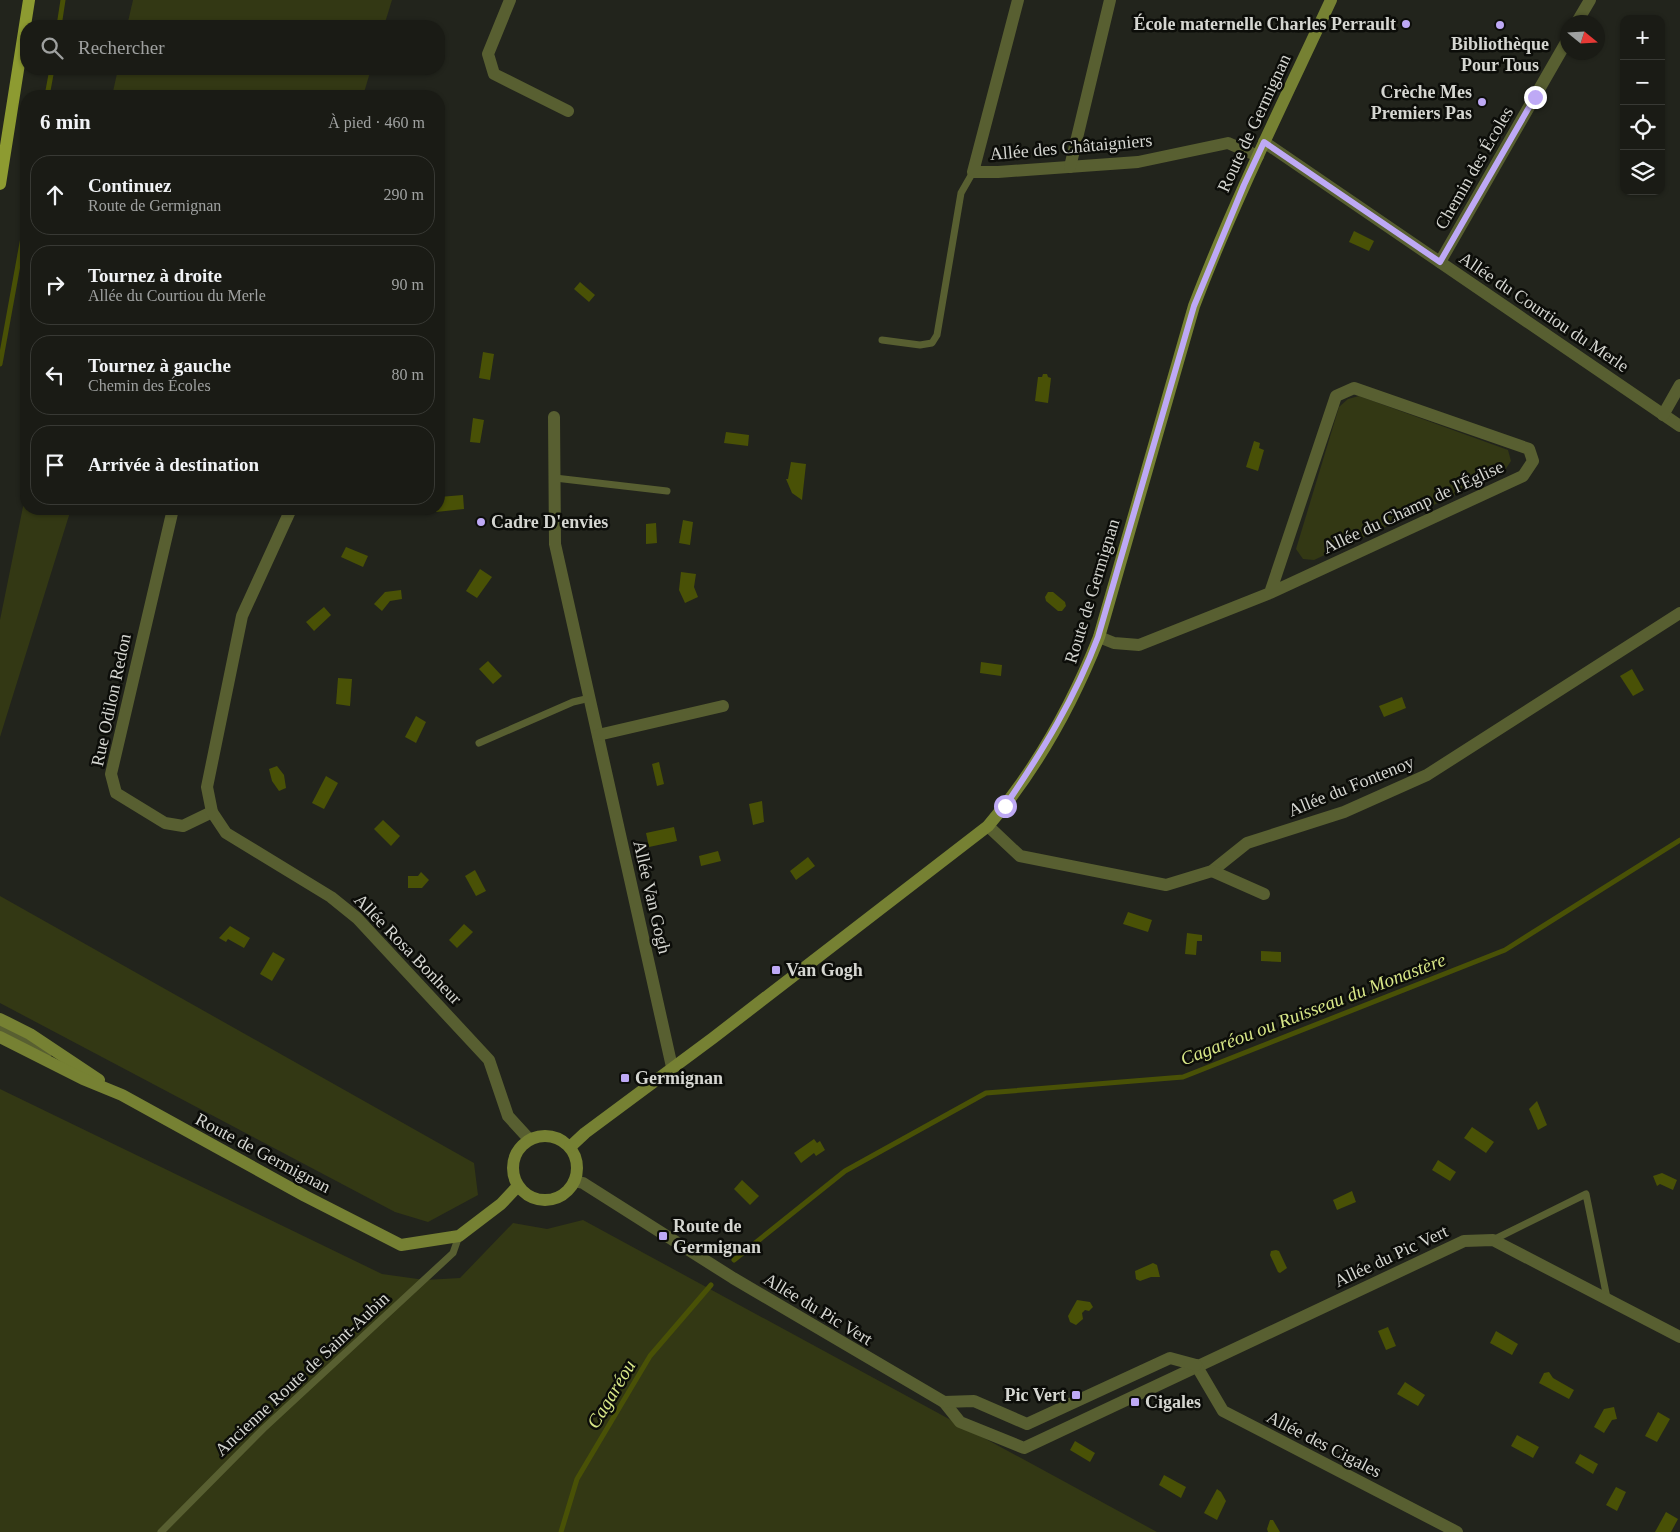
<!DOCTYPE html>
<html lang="fr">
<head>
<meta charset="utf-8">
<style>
  :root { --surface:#1a1b15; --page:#272822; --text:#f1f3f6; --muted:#9fa1a0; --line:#383934 }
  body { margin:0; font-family:"Times New Roman",serif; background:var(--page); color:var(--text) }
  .controls { position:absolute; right:15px; top:15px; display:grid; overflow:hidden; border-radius:10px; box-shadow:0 1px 4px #0004 }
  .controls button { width:45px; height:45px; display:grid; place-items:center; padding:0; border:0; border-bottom:1px solid var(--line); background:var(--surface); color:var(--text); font:25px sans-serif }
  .compass { position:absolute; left:1560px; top:15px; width:45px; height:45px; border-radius:50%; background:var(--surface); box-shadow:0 1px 4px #0004; rotate:108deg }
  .stop { position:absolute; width:15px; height:15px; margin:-11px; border:4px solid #bea9f5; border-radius:50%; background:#fff }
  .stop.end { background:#bea9f5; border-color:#fff; box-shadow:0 1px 5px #0008 }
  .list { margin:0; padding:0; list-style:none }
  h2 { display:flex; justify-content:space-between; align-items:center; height:65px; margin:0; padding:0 20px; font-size:21px }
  h2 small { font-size:16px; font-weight:400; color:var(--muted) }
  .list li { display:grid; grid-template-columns:32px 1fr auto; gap:15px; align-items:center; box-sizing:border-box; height:80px; margin:0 10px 10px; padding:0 10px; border:1px solid var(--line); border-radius:20px }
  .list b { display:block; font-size:19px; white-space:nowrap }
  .list p { margin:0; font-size:16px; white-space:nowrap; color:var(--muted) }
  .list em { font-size:16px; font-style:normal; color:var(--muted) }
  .icon { flex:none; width:28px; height:28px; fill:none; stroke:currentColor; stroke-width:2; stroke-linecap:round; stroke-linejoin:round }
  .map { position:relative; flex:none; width:1680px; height:1532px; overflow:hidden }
  .search { position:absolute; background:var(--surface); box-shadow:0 1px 4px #0004; left:20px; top:20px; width:425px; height:55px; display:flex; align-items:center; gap:12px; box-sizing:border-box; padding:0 18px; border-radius:20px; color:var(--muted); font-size:19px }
  .panel { position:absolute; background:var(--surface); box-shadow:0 1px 4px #0004; left:20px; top:90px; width:425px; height:425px; border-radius:20px }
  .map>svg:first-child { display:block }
</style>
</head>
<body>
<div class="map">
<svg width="1680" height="1532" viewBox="0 0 1680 1532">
  <rect width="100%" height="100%" fill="#22241c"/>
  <!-- green -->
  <g fill="#333814">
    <path d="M133,0h259l-8,26h-257z"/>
    <path d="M118,69h253l-8,27h-251z"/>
    <path d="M1359,396l149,54 3,11 -8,12 -189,87 -11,-1 -7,-10 43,-142 9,-8z"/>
    <path d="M26,492v17h45l-71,228v-117z"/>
    <path d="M0,896l474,267 4,32 -50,27 -33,-10 -395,-209z"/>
    <path d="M0,1089l382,185 43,6 35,-2 53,-55 34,6 36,-9 574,312h-1157z"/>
  </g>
  <!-- water -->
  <g fill="#495106">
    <path d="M1354,231l20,10 -5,10 -20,-9z"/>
    <path d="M580,282l15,13 -6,7 -15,-13z"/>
    <path d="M483,352l11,2 -4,26 -11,-2z"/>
    <path d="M1043,374h4l1,3 3,1 -3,25 -13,-2 3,-24h4z"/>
    <path d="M473,418l11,2 -4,23 -10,-1z"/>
    <path d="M726,432l23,3 -1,11 -24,-3z"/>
    <path d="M1254,441l6,2 -1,5 5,2 -6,21 -12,-4z"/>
    <path d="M791,462l15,2 -4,36 -10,-7 -6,-14h2z"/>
    <path d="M463,495l1,14 -28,3v-3h3v-12z"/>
    <path d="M683,520l10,2 -3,23 -11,-2z"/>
    <path d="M656,523l1,20 -11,1v-20z"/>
    <path d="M346,547l22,9 -5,11 -22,-10z"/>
    <path d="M480,569l12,8 -15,21 -11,-7z"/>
    <path d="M681,572l15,2 -2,13 4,10 -13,6 -6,-13z"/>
    <path d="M401,590l1,9 -12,2 -8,10 -8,-7 11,-12z"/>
    <path d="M1048,592h5l12,10 1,4 -4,5h-4l-12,-10 -1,-4z"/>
    <path d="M324,607l7,8 -17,16 -8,-9z"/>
    <path d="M488,661l14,15 -9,8 -14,-15z"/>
    <path d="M981,662l21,3 -1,11 -21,-3z"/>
    <path d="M1632,669l12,21 -11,6 -13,-20z"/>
    <path d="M338,678l14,1 -2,27 -14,-2z"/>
    <path d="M1402,697l4,11 -22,9 -5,-11z"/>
    <path d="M416,716l10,6 -10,21 -11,-6z"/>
    <path d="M659,762l5,22 -7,2 -5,-22z"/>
    <path d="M277,766l7,9 2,13 -7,3 -7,-10 -3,-12z"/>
    <path d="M326,776l12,7 -14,26 -12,-6z"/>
    <path d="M762,801l2,21 -11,3 -4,-21z"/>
    <path d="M383,820l17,16 -9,10 -17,-17z"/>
    <path d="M674,827l3,14 -28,6 -3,-14z"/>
    <path d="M718,851l3,10 -20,5 -2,-10z"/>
    <path d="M808,857l7,9 -19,14 -6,-9z"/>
    <path d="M475,870l11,21 -10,5 -11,-20z"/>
    <path d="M421,872l8,8 -7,8h-14v-12h10z"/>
    <path d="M1128,912l24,8 -4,12 -25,-8z"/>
    <path d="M464,924l9,8 -16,16 -8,-8z"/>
    <path d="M230,926l20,12 -6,10 -16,-9 -2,3 -7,-4z"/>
    <path d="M1187,933l15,2v6h-5l-1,14 -11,-1z"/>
    <path d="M1261,951l20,1v10l-20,-1z"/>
    <path d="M273,952l12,7 -13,22 -12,-7z"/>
    <path d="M1537,1101l10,24 -9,5 -9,-21z"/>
    <path d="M1472,1127l22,15 -8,11 -22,-15z"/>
    <path d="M814,1139l3,4 3,-2 5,9 -9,6 -2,-3 -13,10 -7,-10z"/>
    <path d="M1438,1160l18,12 -6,9 -18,-11z"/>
    <path d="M1662,1173l15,7 -4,10 -13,-6 -3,2 -4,-10z"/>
    <path d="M742,1180l17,16 -9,9 -16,-16z"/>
    <path d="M1352,1191l4,11 -19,8 -4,-10z"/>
    <path d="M1276,1250l3,1 8,17 -7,5 -2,-1 -8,-17 1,-4z"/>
    <path d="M1153,1263l4,2 3,12h-9l-11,4 -4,-2 -1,-8z"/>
    <path d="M1077,1300l13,2 3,5 -4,4 -4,-1 -3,3 1,6 -7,6 -6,-3 -2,-6z"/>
    <path d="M1388,1327l8,19 -10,4 -8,-19z"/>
    <path d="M1496,1331l22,13 -6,11 -22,-12z"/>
    <path d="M1549,1372l4,6 21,12 -5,9 -30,-16 5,-10z"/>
    <path d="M1405,1382l20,13 -7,11 -21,-12z"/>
    <path d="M1614,1407l3,12 -5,1 -8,13 -10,-6 10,-18z"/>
    <path d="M1658,1412l12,7 -13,23 -12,-6z"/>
    <path d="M1517,1435l22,12 -6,11 -22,-12z"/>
    <path d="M1075,1441l20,12 -5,9 -20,-12z"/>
    <path d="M1580,1454l18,10 -5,10 -18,-11z"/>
    <path d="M1164,1475l22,12 -5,11 -22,-13z"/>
    <path d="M1616,1487l10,5 -9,19 -11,-6z"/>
    <path d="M1217,1489l4,3 5,9 -9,19 -13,-7z"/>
    <path d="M1666,1512l12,7 -7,13h-16z"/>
    <path d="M1270,1520h3l7,12h-12l-1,-3z"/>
  </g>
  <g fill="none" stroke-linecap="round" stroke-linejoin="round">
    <!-- stream -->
    <g stroke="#495106" stroke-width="5">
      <path d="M59,26l4,-26"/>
      <path d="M47,96l5,-27"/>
      <path d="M0,364l26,-143"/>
      <path d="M734,1260l111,-89 141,-78 197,-16 322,-127 175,-110"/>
      <path d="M561,1532l16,-53 73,-123 61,-71"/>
    </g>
    <!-- lane -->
    <g stroke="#585f31" stroke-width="7">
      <path d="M882,340l38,5 12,-2 5,-8 24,-142 12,-21"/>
      <path d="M555,478l112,13"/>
      <path d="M479,743l94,-41 17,-4"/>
      <path d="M0,1028l49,25"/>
      <path d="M1493,1240l93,-46 21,104"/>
      <path d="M161,1532l102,-103 190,-176 6,-17"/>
    </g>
    <!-- street -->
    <g stroke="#585f31" stroke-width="12">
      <path d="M510,0l-22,54 6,20 74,37"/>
      <path d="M1018,0l-45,172h25l140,-10 90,-19 30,13"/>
      <path d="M1577,22l13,-22"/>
      <path d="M1264,142l416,284"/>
      <path d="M1070,167l40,-167"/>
      <path d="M1440,262l128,-223"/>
      <path d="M1663,415l17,-30"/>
      <path d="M554,417l1,127 117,523"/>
      <path d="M173,509l-62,265 5,19 49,30 18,3 29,-14"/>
      <path d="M291,509l-49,107 -35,171 5,25 14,21 105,64 26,21 132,142 19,56 21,23"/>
      <path d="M1099,637l15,6 25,2 131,-52 253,-117 10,-15 -4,-12 -175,-61 -18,8 -66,197"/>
      <path d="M598,735l125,-29"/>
      <path d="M988,826l32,30 146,29 46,-14 35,-28 97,-31 83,-37 253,-162"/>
      <path d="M1212,871l52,23"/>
      <path d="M574,1181l9,2 150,95 211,124 16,20 64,26 440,-207 29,-1 187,97"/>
      <path d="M1196,1365l27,46 234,121"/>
      <path d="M944,1402l30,-1 53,23 143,-66 26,7"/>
    </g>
    <!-- secondary -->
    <g stroke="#768133" stroke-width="12">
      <path d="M0,1019l30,15 69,46"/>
      <path d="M0,1037l83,42 39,16 183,101 96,49 58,-9 42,-32 17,-18"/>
      <circle cx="545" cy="1168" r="32"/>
      <path d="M570,1147l15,-14 128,-95 275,-212c48,-56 84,-121 111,-189l95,-331c40,-105 90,-205 137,-306"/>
    </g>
    <!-- primary -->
    <path stroke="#8d9b31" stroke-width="12" d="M0,184l29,-184"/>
  </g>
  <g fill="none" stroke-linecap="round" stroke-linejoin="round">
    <!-- route -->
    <path stroke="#bea9f5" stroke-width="6" d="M1005,806c37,-54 70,-108 93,-169l96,-331 50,-121 20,-43 176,120 95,-165"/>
  </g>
  <!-- markers -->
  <g fill="#bea9f5" stroke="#0c0d09" stroke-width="2">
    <circle cx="1406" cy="24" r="5"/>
    <circle cx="1500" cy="25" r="5"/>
    <circle cx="1482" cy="102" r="5"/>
    <circle cx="481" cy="522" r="5"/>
    <rect x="771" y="965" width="10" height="10" rx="2.5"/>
    <rect x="620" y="1073" width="10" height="10" rx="2.5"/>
    <rect x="658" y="1231" width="10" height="10" rx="2.5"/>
    <rect x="1071" y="1390" width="10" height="10" rx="2.5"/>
    <rect x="1130" y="1397" width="10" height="10" rx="2.5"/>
  </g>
  <g text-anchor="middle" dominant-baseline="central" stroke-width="5" stroke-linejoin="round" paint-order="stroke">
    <!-- poi labels -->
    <g font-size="18" font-weight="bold" fill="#d5d6d1" stroke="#0c0d09" text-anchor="start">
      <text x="1396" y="24" text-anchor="end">École maternelle Charles Perrault</text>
      <text x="1500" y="44" text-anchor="middle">Bibliothèque<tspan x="1500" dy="21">Pour Tous</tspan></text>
      <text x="1472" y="92" text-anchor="end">Crèche Mes<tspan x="1472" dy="21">Premiers Pas</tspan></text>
      <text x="491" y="522">Cadre D'envies</text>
      <text x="786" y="970">Van Gogh</text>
      <text x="635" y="1078">Germignan</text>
      <text x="673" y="1226">Route de<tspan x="673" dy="21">Germignan</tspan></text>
      <text x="1066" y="1395" text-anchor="end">Pic Vert</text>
      <text x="1145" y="1402">Cigales</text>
    </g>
    <!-- street labels -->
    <g font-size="18" fill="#d5d6d1" stroke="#0c0d09">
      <text transform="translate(1254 123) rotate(-65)">Route de Germignan</text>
      <text transform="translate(1071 147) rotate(-5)">Allée des Châtaigniers</text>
      <text transform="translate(1474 168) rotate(-60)">Chemin des Écoles</text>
      <text transform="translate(1544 312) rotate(34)">Allée du Courtiou du Merle</text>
      <text transform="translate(1413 507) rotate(-25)">Allée du Champ de l'Église</text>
      <text transform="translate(1092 591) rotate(-73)">Route de Germignan</text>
      <text transform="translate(111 700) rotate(-78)">Rue Odilon Redon</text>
      <text transform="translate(1351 786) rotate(-22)">Allée du Fontenoy</text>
      <text transform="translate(652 897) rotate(77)">Allée Van Gogh</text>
      <text transform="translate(408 949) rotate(46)">Allée Rosa Bonheur</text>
      <text transform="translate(263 1153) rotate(28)">Route de Germignan</text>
      <text transform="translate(1391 1256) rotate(-25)">Allée du Pic Vert</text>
      <text transform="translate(818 1309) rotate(31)">Allée du Pic Vert</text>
      <text transform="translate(302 1374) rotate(-43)">Ancienne Route de Saint-Aubin</text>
      <text transform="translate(1324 1444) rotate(27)">Allée des Cigales</text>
    </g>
    <!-- water labels -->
    <g font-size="19" font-style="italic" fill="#d8e787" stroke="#0c0d09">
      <text transform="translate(1313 1009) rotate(-21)">Cagaréou ou Ruisseau du Monastère</text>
      <text transform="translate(611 1394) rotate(-59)">Cagaréou</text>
    </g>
  </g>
</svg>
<div class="controls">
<button>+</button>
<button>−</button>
<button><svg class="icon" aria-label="locate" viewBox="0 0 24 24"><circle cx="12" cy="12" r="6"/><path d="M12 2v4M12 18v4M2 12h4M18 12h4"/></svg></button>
<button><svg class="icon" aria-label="layers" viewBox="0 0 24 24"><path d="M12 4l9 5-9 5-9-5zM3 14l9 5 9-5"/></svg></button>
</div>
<svg class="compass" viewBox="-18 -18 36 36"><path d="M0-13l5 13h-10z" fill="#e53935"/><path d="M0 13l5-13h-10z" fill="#9fa1a0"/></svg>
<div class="stop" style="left:1005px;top:806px"></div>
<div class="stop end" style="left:1535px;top:97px"></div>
<div class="search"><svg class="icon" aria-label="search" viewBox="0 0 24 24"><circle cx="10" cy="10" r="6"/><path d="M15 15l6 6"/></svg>Rechercher</div>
<section class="panel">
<h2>6 min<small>À pied · 460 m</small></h2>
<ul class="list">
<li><svg class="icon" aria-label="ahead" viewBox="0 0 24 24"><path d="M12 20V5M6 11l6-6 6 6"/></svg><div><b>Continuez</b><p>Route de Germignan</p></div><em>290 m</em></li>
<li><svg class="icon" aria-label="right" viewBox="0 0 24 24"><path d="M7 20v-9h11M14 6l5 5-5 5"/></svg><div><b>Tournez à droite</b><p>Allée du Courtiou du Merle</p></div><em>90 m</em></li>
<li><svg class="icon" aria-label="left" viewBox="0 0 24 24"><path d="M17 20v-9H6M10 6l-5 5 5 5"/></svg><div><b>Tournez à gauche</b><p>Chemin des Écoles</p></div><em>80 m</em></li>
<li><svg class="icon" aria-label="arrive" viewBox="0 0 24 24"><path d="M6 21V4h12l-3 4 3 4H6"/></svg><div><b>Arrivée à destination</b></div></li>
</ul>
</section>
</div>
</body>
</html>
